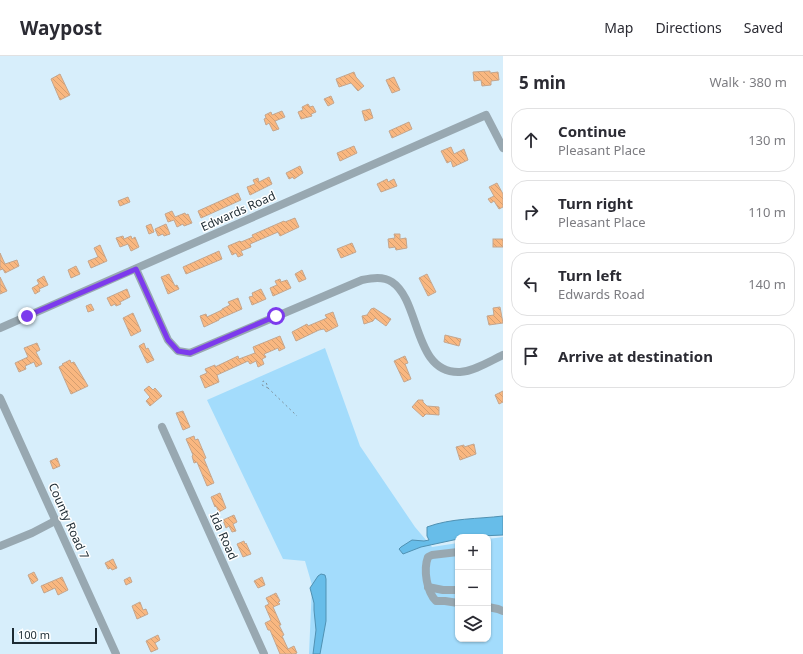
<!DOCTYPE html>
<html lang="en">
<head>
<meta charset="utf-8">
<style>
  :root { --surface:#fff; --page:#f2f2f3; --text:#2b2b33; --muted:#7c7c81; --line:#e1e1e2 }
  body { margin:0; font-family:"Noto Sans",sans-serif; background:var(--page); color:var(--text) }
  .controls { position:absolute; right:12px; bottom:12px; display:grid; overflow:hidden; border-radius:8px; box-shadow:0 1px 3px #0004 }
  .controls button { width:36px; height:36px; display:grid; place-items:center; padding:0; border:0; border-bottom:1px solid var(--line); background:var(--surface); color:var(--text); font:20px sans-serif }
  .scale { position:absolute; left:12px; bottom:10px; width:85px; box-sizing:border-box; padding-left:4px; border:2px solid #1c2a32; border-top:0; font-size:11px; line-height:14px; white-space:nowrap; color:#1c2a32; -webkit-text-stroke:3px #fff; paint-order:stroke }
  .stop { position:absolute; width:12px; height:12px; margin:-9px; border:3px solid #7c3aed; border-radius:50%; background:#fff }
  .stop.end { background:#7c3aed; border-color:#fff; box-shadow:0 1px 4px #0008 }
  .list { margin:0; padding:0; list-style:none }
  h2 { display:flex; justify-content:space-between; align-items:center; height:52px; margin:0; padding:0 16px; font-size:17px }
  h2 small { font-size:13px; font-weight:400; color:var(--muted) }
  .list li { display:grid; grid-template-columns:26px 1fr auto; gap:12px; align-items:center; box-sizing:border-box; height:64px; margin:0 8px 8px; padding:0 8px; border:1px solid var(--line); border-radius:16px }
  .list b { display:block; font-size:15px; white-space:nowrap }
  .list p { margin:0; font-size:13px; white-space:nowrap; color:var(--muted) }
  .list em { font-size:13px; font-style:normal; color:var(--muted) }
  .icon { flex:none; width:22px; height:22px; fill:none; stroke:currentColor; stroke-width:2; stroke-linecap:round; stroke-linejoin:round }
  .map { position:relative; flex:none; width:503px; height:598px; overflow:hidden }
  header { display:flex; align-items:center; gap:24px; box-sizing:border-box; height:56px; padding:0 20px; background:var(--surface); border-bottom:1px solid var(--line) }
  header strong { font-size:19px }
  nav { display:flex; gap:22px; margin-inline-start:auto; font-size:14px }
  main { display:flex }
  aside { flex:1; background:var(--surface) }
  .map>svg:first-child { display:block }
</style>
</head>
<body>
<header>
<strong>Waypost</strong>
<nav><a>Map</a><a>Directions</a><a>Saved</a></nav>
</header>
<main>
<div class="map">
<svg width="503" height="598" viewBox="0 0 503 598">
  <defs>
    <pattern id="building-back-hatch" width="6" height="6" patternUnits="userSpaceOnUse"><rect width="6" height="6" fill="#f9b780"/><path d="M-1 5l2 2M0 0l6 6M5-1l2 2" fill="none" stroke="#d59e6f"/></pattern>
  </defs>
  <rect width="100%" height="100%" fill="#d7eefb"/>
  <!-- grass -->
  <path fill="#a3dcfc" d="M325,292l35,98 55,81 17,20 26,-4v96h30v-100l15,-2v117h-194l3,-69 -7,-24 -22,-2 -76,-159z"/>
  <!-- water -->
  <g fill="#67bde9" stroke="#5091b2">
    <path d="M503,460v19l-45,2v2l-37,8 -18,7 -4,-5 2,-2 11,-7 12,1 5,-1 -2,-4v-9c24,-9 51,-8 76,-11z"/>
    <path d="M321,518l4,1 1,4v42l-6,33h-7l3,-24 -2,-20v-7l-4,-15 8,-12z"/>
  </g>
  <!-- building -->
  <g fill="url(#building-back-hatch)" stroke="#c4a68e">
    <path d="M490,15v2l8,-1 1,8 -8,1v4l-9,1 -1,-6 -7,1 -1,-9z"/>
    <path d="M354,16l2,5 8,9 -6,5 -7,-8 -12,4 -3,-8z"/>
    <path d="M60,18l10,21 -10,5 -9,-21z"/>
    <path d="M394,21l6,13 -8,3 -6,-13z"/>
    <path d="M331,40l3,7 -6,3 -4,-7z"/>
    <path d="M308,48l2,3 3,-1 3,6 -5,2 1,2 -11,3 -3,-7 5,-2 -1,-3z"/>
    <path d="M370,53l3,9 -8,3 -3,-10z"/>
    <path d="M282,55l3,6 -10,4 4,8 -6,2 -4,-8 -3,2 -2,-6 2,-1 -1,-3 6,-3 1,3z"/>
    <path d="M409,66l3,7 -20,9 -3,-7z"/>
    <path d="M354,90l3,7 -17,8 -3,-8z"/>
    <path d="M451,91l3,7 10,-5 4,11 -15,7 -2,-6 -4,2 -6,-12z"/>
    <path d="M300,110l3,7 -9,6 -1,-2 -4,2 -3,-6z"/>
    <path d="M269,121l3,7 -22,11 -3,-8 8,-3 -2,-4 5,-2 1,4z"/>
    <path d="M387,123l1,3 6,-3 3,7 -16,6 -4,-8z"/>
    <path d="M497,127l6,11v13l-4,2 -5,-8 -3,2 -3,-4 6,-3 -5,-9z"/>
    <path d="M238,137l3,7 -40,18 -3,-7z"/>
    <path d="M128,141l2,5 -10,4 -2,-5z"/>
    <path d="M172,155l3,6 10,-4 1,2 2,-1 4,9 -8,3 -1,-2 -6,3 -3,-7 -6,2 -3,-8z"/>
    <path d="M295,162l4,9 -19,9 -2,-4 -28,12 1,3 -10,4 2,4 -5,2 -2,-4 -4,2 -4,-9 12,-5 1,1 12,-5 -1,-2 32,-14 1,1z"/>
    <path d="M151,168l3,8 -5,2 -3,-8z"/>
    <path d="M166,168l4,10 -6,2 -1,-2 -5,2 -3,-7z"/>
    <path d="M394,178h6v5l6,-1 1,10 -11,2 -1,-3 -6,1 -1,-9 7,-1z"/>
    <path d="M123,180l1,3 7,-3 1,3 3,-2 4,10 -8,4 -3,-7 -8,3 -4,-9z"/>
    <rect x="493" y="183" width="10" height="8"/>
    <path d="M352,187l4,9 -15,6 -4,-9z"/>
    <path d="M100,189l7,16 -16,7 -3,-7 10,-4 -4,-9z"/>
    <path d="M219,195l3,8 -36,15 -3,-7z"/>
    <path d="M0,197l5,11 12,-4 2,6 -14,7 -2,-4 -3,1z"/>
    <path d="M76,210l4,8 -9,4 -3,-8z"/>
    <path d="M302,214l4,9 -7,3 -4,-8z"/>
    <path d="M169,218l6,12 2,-1 2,4 -11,5 -7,-17z"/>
    <path d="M427,218l9,18 -8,4 -9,-18z"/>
    <path d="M44,220l4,9 -9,4 1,2 -5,3 -3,-6 7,-4 -2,-4z"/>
    <path d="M0,221l7,14 -7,3z"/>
    <path d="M280,223l1,3 6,-2 4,8 -18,8 -3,-8 7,-3 -2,-4z"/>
    <path d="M127,233l3,8 -10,5 1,2 -5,2 -1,-2 -4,2 -4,-8z"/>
    <path d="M261,233l5,10 -14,6 -3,-8 4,-1 -1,-3z"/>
    <path d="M238,242l4,11 -23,10v1l-15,7 -4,-11 6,-2 1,3 15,-7v-1l8,-4 -2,-3z"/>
    <path d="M91,248l3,6 -6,2 -2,-6z"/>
    <path d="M500,251l3,16 -14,2 -2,-9 7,-1 -1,-7z"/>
    <path d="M374,252l17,11 -5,7 -11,-8 -2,3 -9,3 -2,-8 5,-1 4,-6z"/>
    <path d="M333,256l5,14 -12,6 -2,-3 -5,1 -23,11 -4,-9 15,-8 1,2 19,-8 -2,-3z"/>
    <path d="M133,257l8,18 -10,5 -8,-18z"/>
    <path d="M445,279l16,4 -2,7 -15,-4z"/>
    <path d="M280,280l5,12 -6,3 -1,-3 -14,6 2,3 -4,2 2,5 -6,3 -2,-6 -6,3 -2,-3 -31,14 2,7 -14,6 -5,-12 7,-3 -2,-4 10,-4v2l23,-11 1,3 16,-6 -2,-6z"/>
    <path d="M37,287l3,7 -4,2 6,12 -6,3 -2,-5 -9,4 1,3 -7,3 -4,-9 13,-6 -4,-9z"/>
    <path d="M144,287l2,6 2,-1 6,12 -7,3 -8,-17z"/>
    <path d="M405,300l3,7 -3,1 6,15 -7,3 -10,-21z"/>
    <path d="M70,304l1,3 3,-1 14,24 -17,8 -12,-27 4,-2 -1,-1z"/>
    <path d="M149,330l4,4 2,-2 7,8 -12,10 -4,-5 4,-4 -6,-7z"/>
    <path d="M503,335v11l-4,2 -4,-9z"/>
    <path d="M418,344h5v2l4,4 12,1v8l-13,-1 -3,3 -11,-10z"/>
    <path d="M183,355l7,16 -7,3 -7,-17z"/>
    <path d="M194,380l1,4 3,-1 8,19 -2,1 10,24 -7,3 -10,-24 -3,1 -2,-7 1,-1 -7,-16z"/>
    <path d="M474,388l2,10 -16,6 -4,-13 8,-2v2z"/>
    <path d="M57,402l3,8 -7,3 -3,-8z"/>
    <path d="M220,437l6,15 -7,4 -3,-6 -1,1 -4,-10z"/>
    <path d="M234,459l3,7 -4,2 3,7 -4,1 -3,-6 -3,2 -3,-8z"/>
    <path d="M244,485l1,3 1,-1 5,11 -8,3 -6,-13z"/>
    <path d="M113,503l4,9 -5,2 -1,-2 -3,1 -3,-6z"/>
    <path d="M34,516l4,8 -6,4 -4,-9z"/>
    <path d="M62,521l6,13 -10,5 -3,-7 -11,5 -3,-7z"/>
    <path d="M130,521l2,5 -6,3 -2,-5z"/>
    <path d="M262,521l3,8 -7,3 -4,-7z"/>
    <path d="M276,537l4,8 -2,1 2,2 -7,3 8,18h-2l5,10 -2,1 6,13 6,-3 3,7 -3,1h-14l-10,-24h-2l-3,-7 6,-3 -6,-14 4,-2 -3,-6z"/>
    <path d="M140,546l3,8 3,-1 2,5 -11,5 -5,-13z"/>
    <path d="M158,579l2,5 -5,3 3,6 -7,3 -5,-11z"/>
  </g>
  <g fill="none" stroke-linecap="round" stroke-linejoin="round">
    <!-- path -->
    <path stroke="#7f929d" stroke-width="1" stroke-dasharray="2 3" stroke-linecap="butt" d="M268,332l-6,-3 1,-4 3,1 2,6 29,28"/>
    <!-- minor -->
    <g stroke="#98a8b1" stroke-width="8">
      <path d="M136,213l32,71 10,11 12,2 172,-73c10,-2 21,-4 30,2 29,19 21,92 68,90 15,-1 30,-11 43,-17"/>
      <path d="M0,272l486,-213 17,33"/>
      <path d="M0,342l116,256"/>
      <path d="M162,371l102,227"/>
      <path d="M0,490l32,-13 23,-12"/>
      <path d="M458,496l-26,3 -4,2c-5,13 -1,35 8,44h9l13,2"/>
      <path d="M428,531l15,3h15"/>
      <path d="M488,551l10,2 5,2"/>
    </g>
  </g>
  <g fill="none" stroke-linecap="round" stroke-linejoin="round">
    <!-- route -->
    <path stroke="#7c3aed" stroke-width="5" d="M27,260l109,-47 32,71 10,11 12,2 86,-37"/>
  </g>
  <g text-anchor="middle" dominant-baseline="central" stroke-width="3" stroke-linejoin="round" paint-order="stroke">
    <!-- street labels -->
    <g font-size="12" fill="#1c2a32" stroke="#fff">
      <text transform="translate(238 155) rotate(-24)">Edwards Road</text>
      <text transform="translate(69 465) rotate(66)">County Road 7</text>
      <text transform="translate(224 480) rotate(66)">Ida Road</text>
    </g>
  </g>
</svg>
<div class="controls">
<button>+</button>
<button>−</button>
<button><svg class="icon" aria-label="layers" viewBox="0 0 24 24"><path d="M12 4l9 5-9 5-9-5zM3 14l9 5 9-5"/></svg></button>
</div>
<div class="scale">100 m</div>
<div class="stop" style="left:276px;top:260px"></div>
<div class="stop end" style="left:27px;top:260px"></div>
</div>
<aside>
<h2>5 min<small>Walk · 380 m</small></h2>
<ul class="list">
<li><svg class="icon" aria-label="ahead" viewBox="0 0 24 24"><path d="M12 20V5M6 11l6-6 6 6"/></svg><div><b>Continue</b><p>Pleasant Place</p></div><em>130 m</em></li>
<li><svg class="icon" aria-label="right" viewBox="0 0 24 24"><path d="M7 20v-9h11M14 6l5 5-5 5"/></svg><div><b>Turn right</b><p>Pleasant Place</p></div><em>110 m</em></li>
<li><svg class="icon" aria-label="left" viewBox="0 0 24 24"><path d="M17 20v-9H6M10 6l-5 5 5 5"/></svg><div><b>Turn left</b><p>Edwards Road</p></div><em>140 m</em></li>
<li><svg class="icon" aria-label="arrive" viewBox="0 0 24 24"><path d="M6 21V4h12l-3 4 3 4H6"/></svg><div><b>Arrive at destination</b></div></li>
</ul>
</aside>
</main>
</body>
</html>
